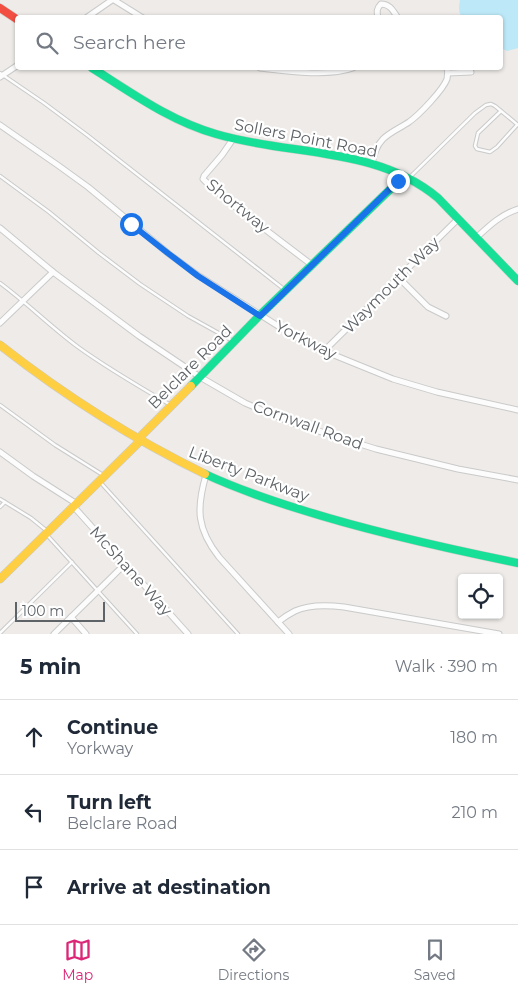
<!DOCTYPE html>
<html lang="en">
<head>
<meta charset="utf-8">
<style>
  :root { --surface:#fff; --page:#f2f2f3; --text:#1f2937; --muted:#747a83; --line:#e0e1e3; --accent:#db2777 }
  body { margin:0; font-family:Montserrat,sans-serif; background:var(--page); color:var(--text) }
  .controls { position:absolute; right:15px; bottom:15px; display:grid; overflow:hidden; border-radius:5px; box-shadow:0 1px 4px #0004 }
  .controls button { width:45px; height:45px; display:grid; place-items:center; padding:0; border:0; border-bottom:1px solid var(--line); background:var(--surface); color:var(--text); font:25px sans-serif }
  .scale { position:absolute; left:15px; bottom:12px; width:90px; box-sizing:border-box; padding-left:5px; border:2px solid #5e6367; border-top:0; font-size:14px; line-height:18px; white-space:nowrap; color:#5e6367; -webkit-text-stroke:4px #fff; paint-order:stroke }
  .stop { position:absolute; width:15px; height:15px; margin:-11px; border:4px solid #1a73e8; border-radius:50%; background:#fff }
  .stop.end { background:#1a73e8; border-color:#fff; box-shadow:0 1px 5px #0008 }
  .list { margin:0; padding:0; list-style:none }
  h2 { display:flex; justify-content:space-between; align-items:center; height:65px; margin:0; padding:0 20px; font-size:21px }
  h2 small { font-size:16px; font-weight:400; color:var(--muted) }
  .list li { display:grid; grid-template-columns:32px 1fr auto; gap:15px; align-items:center; box-sizing:border-box; height:75px; padding:0 20px; border-top:1px solid var(--line) }
  .list b { display:block; font-size:19px; white-space:nowrap }
  .list p { margin:0; font-size:16px; white-space:nowrap; color:var(--muted) }
  .list em { font-size:16px; font-style:normal; color:var(--muted) }
  .icon { flex:none; width:28px; height:28px; fill:none; stroke:currentColor; stroke-width:2; stroke-linecap:round; stroke-linejoin:round }
  .map { position:relative; flex:none; width:518px; height:634px; overflow:hidden }
  .search { position:absolute; background:var(--surface); box-shadow:0 1px 4px #0004; left:15px; right:15px; top:15px; height:55px; display:flex; align-items:center; gap:12px; box-sizing:border-box; padding:0 18px; border-radius:5px; color:var(--muted); font-size:19px }
  .sheet { height:290px; background:var(--surface) }
  nav { display:flex; justify-content:space-around; align-items:center; box-sizing:border-box; height:70px; border-top:1px solid var(--line); background:var(--surface); font-size:14px; color:var(--muted) }
  nav a { display:grid; justify-items:center; gap:2px }
  nav .on { color:var(--accent) }
  .map>svg:first-child { display:block }
</style>
</head>
<body>
<div class="map">
<svg width="518" height="634" viewBox="0 0 518 634">
  <rect width="100%" height="100%" fill="#eeebe8"/>
  <!-- water -->
  <path fill="#bce8f8" d="M460,0h58v48l-11,3 -6,-3 -1,-30 -38,-1c-4,-5 -3,-11 -2,-17z"/>
  <g fill="none" stroke-linecap="round" stroke-linejoin="round">
    <defs>
      <g id="lane">
        <path d="M0,73l44,30 43,32 198,155"/>
        <path d="M501,111l-23,22 -3,13 2,3 13,3 7,-5 20,-22"/>
        <path d="M0,176l49,36 50,41 41,31 48,32 45,25"/>
        <path d="M410,177l65,-64 11,-8 5,-1 4,2 23,19"/>
        <path d="M0,283c27,20 51,44 78,64 29,21 60,39 91,57"/>
        <path d="M0,405l55,40 48,30"/>
        <path d="M101,483l137,151"/>
        <path d="M0,499l31,19 16,13"/>
        <path d="M0,507l5,-5"/>
        <path d="M47,535l90,99"/>
        <path d="M0,633l72,-71"/>
      </g>
      <g id="street">
        <path d="M114,0l29,18"/>
        <path d="M86,18l26,-18"/>
        <path d="M378,18c-1,-6 -2,-9 3,-14 9,0 12,7 17,14"/>
        <path d="M260,68c26,3 68,9 93,0"/>
        <path d="M448,73l23,-1"/>
        <path d="M0,77l18,-12"/>
        <path d="M0,125l59,41 29,21 81,67 30,22 98,62 27,13 69,28 44,13 81,18"/>
        <path d="M233,139l-11,16 -18,21 -1,3 2,2 24,21 83,63"/>
        <path d="M372,164c2,-9 4,-18 11,-25 7,-7 17,-11 26,-17 10,-7 34,-32 38,-43 1,-4 1,-7 0,-11"/>
        <path d="M0,228l53,44 86,64 61,41 45,26 45,19 86,27 82,20 60,11"/>
        <path d="M476,238c13,-12 24,-23 42,-29"/>
        <path d="M398,277l30,30 18,9"/>
        <path d="M0,323l53,-51"/>
        <path d="M324,351l134,-132"/>
        <path d="M0,452l33,24 44,28"/>
        <path d="M206,475c-10,34 -9,54 13,82l70,77"/>
        <path d="M74,507l114,127"/>
        <path d="M71,617l15,17"/>
        <path d="M278,622c5,-4 11,-8 17,-11 15,-7 33,-6 49,-4l155,27"/>
        <path d="M54,634l71,-70"/>
      </g>
      <g id="fast">
        <path d="M92,68c40,25 78,53 124,66 74,22 160,12 222,64l80,83"/>
        <path d="M191,386l69,-71 144,-139"/>
        <path d="M205,474c30,14 62,25 94,35 72,23 145,39 219,54"/>
      </g>
      <g id="slow">
        <path d="M0,345c65,51 131,93 205,129"/>
        <path d="M0,579l139,-137 3,-7 49,-49"/>
      </g>
      <path id="jam" d="M0,8l18,12"/>
    </defs>
    <!-- lane casing -->
    <use href="#lane" stroke="#cacaca" stroke-width="4.5"/>
    <!-- street casing -->
    <use href="#street" stroke="#cacaca" stroke-width="7"/>
    <!-- fast casing -->
    <use href="#fast" stroke="#cacaca" stroke-width="9"/>
    <!-- slow casing -->
    <use href="#slow" stroke="#cacaca" stroke-width="9"/>
    <!-- jam casing -->
    <use href="#jam" stroke="#cacaca" stroke-width="9"/>
    <!-- lane -->
    <use href="#lane" stroke="#fcfcfc" stroke-width="2.5"/>
    <!-- street -->
    <use href="#street" stroke="#fcfcfc" stroke-width="5"/>
    <!-- fast -->
    <use href="#fast" stroke="#16e098" stroke-width="8"/>
    <!-- slow -->
    <use href="#slow" stroke="#ffcf43" stroke-width="8"/>
    <!-- jam -->
    <use href="#jam" stroke="#f24e42" stroke-width="8"/>
  </g>
  <g fill="none" stroke-linecap="round" stroke-linejoin="round">
    <!-- route -->
    <path stroke="#1a73e8" stroke-width="6" d="M131,224l38,30 29,22 62,40 138,-135"/>
  </g>
  <g text-anchor="middle" dominant-baseline="central" stroke-width="4.5" stroke-linejoin="round" paint-order="stroke">
    <!-- street labels -->
    <g font-size="16" fill="#5e6367" stroke="#fff">
      <text transform="translate(306 138) rotate(11)">Sollers Point Road</text>
      <text transform="translate(238 206) rotate(39)">Shortway</text>
      <text transform="translate(391 285) rotate(-45)">Waymouth Way</text>
      <text transform="translate(306 340) rotate(27)">Yorkway</text>
      <text transform="translate(190 367) rotate(-45)">Belclare Road</text>
      <text transform="translate(308 425) rotate(20)">Cornwall Road</text>
      <text transform="translate(249 474) rotate(21)">Liberty Parkway</text>
      <text transform="translate(131 571) rotate(48)">McShane Way</text>
    </g>
  </g>
</svg>
<div class="controls">
<button><svg class="icon" aria-label="locate" viewBox="0 0 24 24"><circle cx="12" cy="12" r="6"/><path d="M12 2v4M12 18v4M2 12h4M18 12h4"/></svg></button>
</div>
<div class="scale">100 m</div>
<div class="stop" style="left:131px;top:224px"></div>
<div class="stop end" style="left:398px;top:181px"></div>
<div class="search"><svg class="icon" aria-label="search" viewBox="0 0 24 24"><circle cx="10" cy="10" r="6"/><path d="M15 15l6 6"/></svg>Search here</div>
</div>
<section class="sheet">
<h2>5 min<small>Walk · 390 m</small></h2>
<ul class="list">
<li><svg class="icon" aria-label="ahead" viewBox="0 0 24 24"><path d="M12 20V5M6 11l6-6 6 6"/></svg><div><b>Continue</b><p>Yorkway</p></div><em>180 m</em></li>
<li><svg class="icon" aria-label="left" viewBox="0 0 24 24"><path d="M17 20v-9H6M10 6l-5 5 5 5"/></svg><div><b>Turn left</b><p>Belclare Road</p></div><em>210 m</em></li>
<li><svg class="icon" aria-label="arrive" viewBox="0 0 24 24"><path d="M6 21V4h12l-3 4 3 4H6"/></svg><div><b>Arrive at destination</b></div></li>
</ul>
</section>
<nav>
<a class="on"><svg class="icon" aria-label="map" viewBox="0 0 24 24"><path d="M3 6l6-2 6 2 6-2v14l-6 2-6-2-6 2zM9 4v14M15 6v14"/></svg>Map</a>
<a><svg class="icon" aria-label="directions" viewBox="0 0 24 24"><path d="M12 3l9 9-9 9-9-9zM9 14v-3h6M13 9l2 2-2 2"/></svg>Directions</a>
<a><svg class="icon" aria-label="saved" viewBox="0 0 24 24"><path d="M7 4h10v16l-5-4-5 4z"/></svg>Saved</a>
</nav>
</body>
</html>
